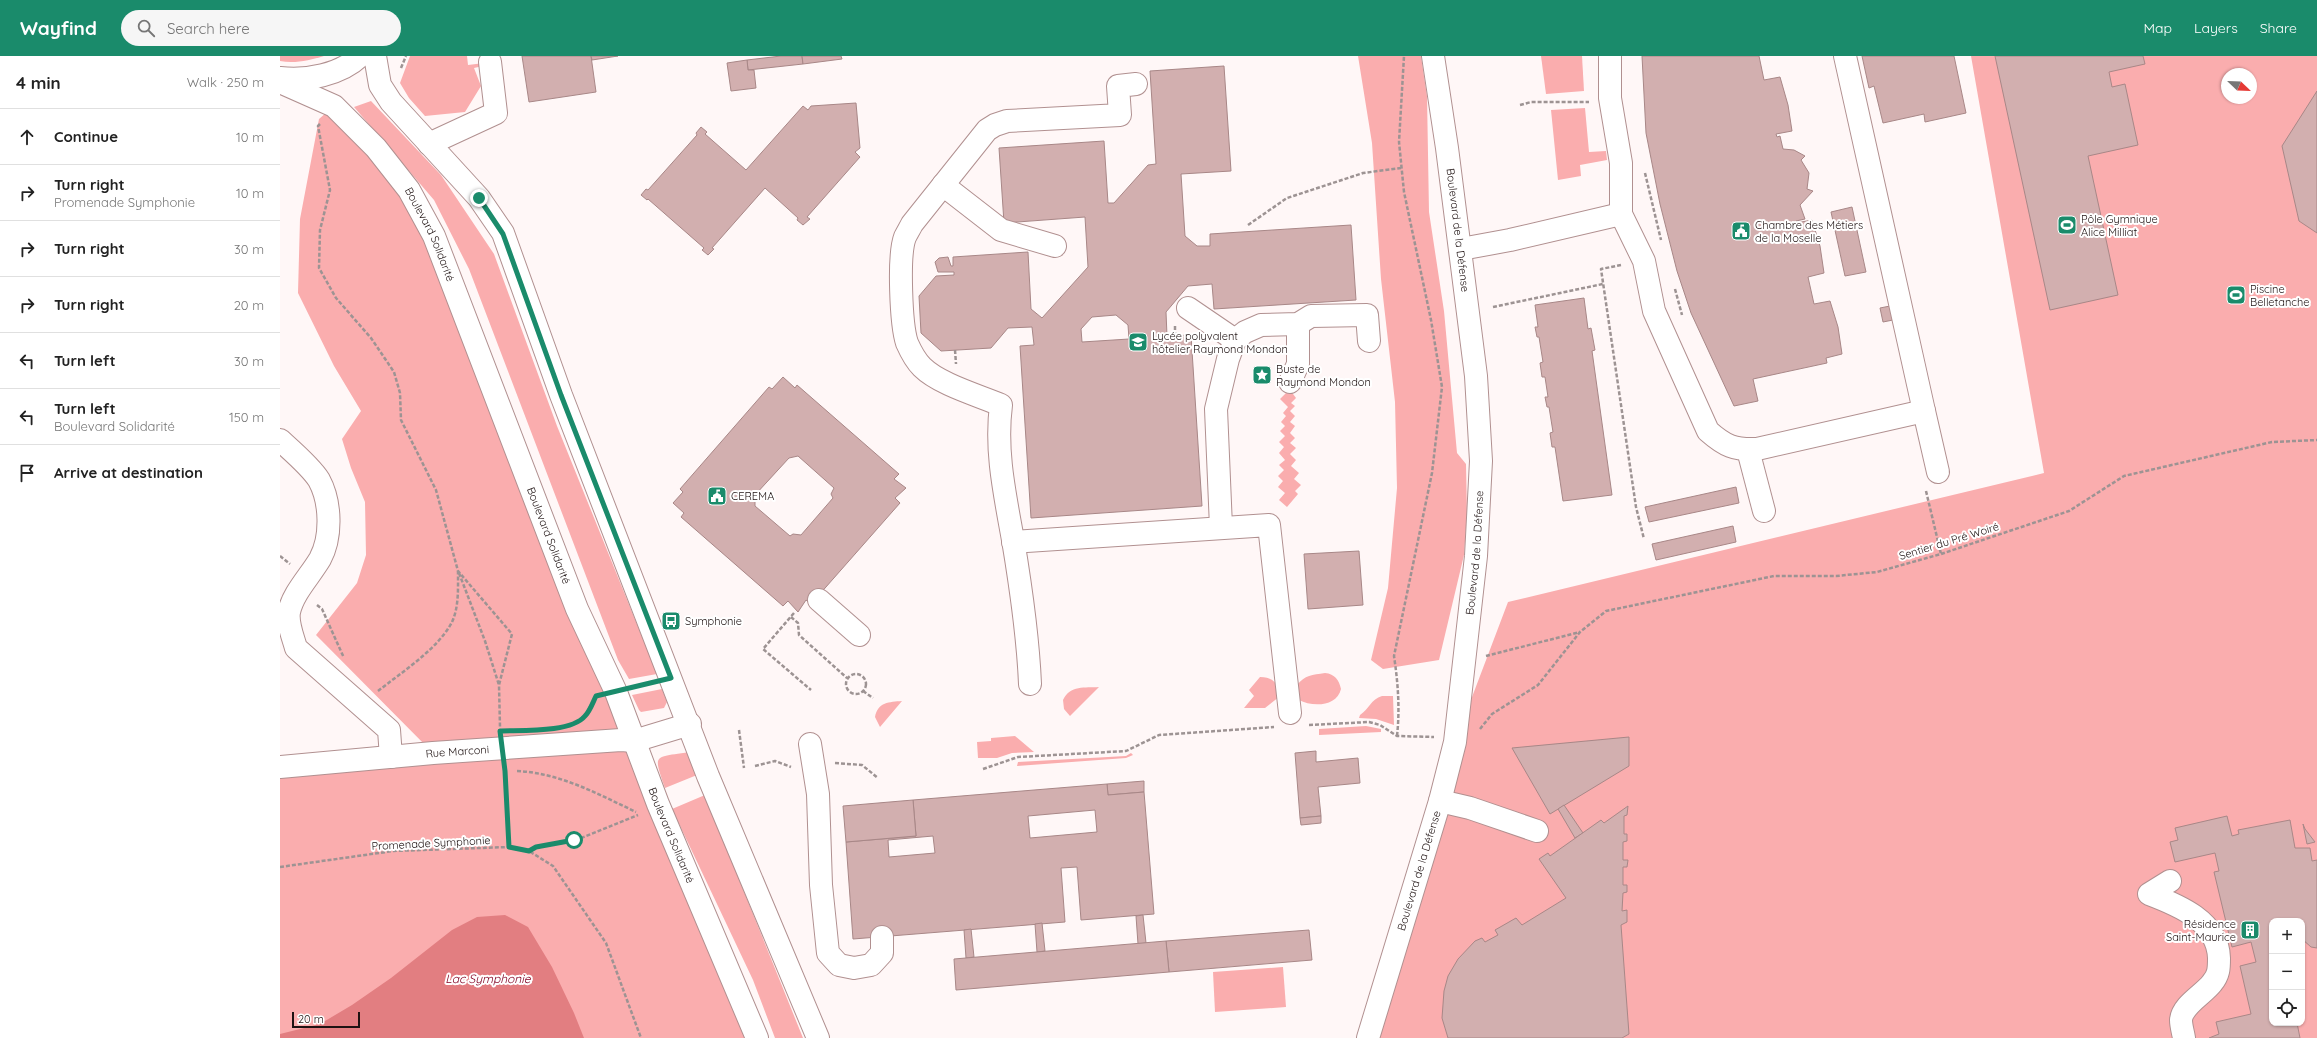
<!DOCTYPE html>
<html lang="en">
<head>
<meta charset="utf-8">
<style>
  :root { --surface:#fff; --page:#f6f6f6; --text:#222; --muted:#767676; --line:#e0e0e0; --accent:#1a8b6b }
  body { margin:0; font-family:Quicksand,sans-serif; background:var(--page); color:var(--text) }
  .controls { position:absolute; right:12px; bottom:12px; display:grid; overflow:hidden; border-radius:8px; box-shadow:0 1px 3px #0004 }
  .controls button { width:36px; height:36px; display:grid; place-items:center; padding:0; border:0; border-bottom:1px solid var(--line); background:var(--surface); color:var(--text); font:20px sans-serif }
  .compass { position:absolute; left:1941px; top:12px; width:36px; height:36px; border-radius:50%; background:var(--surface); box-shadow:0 1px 3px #0004; rotate:113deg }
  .scale { position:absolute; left:12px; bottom:10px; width:68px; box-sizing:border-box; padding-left:4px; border:2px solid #1e1212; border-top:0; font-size:11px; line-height:14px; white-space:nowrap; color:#1e1212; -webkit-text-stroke:3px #fff; paint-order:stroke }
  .stop { position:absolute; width:12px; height:12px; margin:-9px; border:3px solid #1a8b6b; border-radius:50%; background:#fff }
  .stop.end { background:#1a8b6b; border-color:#fff; box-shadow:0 1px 4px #0008 }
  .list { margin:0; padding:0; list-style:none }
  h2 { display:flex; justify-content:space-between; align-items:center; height:52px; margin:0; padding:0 16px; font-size:17px }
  h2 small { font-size:13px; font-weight:400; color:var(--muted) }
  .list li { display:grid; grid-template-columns:26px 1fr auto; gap:12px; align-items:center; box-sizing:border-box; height:56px; padding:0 16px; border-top:1px solid var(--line) }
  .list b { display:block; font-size:15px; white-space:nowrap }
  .list p { margin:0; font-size:13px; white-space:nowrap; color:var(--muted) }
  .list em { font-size:13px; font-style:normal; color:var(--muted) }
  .icon { flex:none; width:22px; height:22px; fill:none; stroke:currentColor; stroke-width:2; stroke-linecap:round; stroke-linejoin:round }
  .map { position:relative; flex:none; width:2037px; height:982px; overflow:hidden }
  header { display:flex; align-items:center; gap:24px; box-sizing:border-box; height:56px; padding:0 20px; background:var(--accent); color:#fff }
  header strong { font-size:19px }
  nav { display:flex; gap:22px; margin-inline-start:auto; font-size:14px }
  .search { width:280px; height:36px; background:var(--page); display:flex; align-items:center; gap:10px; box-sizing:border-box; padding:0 14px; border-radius:22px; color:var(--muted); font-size:15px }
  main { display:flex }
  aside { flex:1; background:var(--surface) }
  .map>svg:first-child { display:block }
</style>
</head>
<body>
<header>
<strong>Wayfind</strong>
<div class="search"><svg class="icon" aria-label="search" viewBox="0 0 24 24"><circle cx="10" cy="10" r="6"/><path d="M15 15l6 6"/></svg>Search here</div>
<nav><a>Map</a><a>Layers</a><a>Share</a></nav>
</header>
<main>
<aside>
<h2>4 min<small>Walk · 250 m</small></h2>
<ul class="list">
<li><svg class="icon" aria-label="ahead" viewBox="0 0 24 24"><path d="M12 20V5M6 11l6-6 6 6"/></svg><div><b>Continue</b></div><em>10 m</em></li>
<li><svg class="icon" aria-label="right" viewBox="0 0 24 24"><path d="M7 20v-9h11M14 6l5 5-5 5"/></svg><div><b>Turn right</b><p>Promenade Symphonie</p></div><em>10 m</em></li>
<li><svg class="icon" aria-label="right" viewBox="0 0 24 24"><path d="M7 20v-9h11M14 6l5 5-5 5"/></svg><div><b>Turn right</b></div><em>30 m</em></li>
<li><svg class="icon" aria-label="right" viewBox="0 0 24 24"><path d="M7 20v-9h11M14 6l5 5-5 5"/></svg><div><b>Turn right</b></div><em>20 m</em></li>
<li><svg class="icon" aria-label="left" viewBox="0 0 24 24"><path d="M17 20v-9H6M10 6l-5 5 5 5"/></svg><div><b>Turn left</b></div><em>30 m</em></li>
<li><svg class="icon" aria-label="left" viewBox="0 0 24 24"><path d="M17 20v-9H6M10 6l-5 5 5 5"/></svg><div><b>Turn left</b><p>Boulevard Solidarité</p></div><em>150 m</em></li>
<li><svg class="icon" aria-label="arrive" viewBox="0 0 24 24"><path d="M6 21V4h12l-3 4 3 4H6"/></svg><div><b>Arrive at destination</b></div></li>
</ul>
</aside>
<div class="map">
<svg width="2037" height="982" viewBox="0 0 2037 982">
  <rect width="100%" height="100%" fill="#fff7f7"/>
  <!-- green -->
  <g fill="#faadae" fill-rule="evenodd">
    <path d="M0,0h44c-14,4 -29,8 -44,5z"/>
    <path d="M130,0h57l1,9 16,-2 -1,3 -9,2 7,18 -16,26 -40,4 -16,-18 -9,-15z"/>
    <path d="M1078,0h63l6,40 2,116 15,99 13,142 9,11 1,50 -3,41 -25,105 -56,9 -12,-9 17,-72 9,-100 -2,-86 -14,-123 -9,-136z"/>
    <path d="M1261,0h41l2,35 -38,3z"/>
    <path d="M1691,0h346v982h-949l87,-296 53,-140 536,-129zM1947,18h24v24h-24zM1992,865h30v102h-30z"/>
    <path d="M91,45l70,74 53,79 63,172 100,248 -28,5 -11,-19 -149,-391 -35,-69 -80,-93z"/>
    <path d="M54,50l75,84 348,848h-477v-271l153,-14 -117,-118 41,-52 9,-28 -1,-53 -14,-34 -9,-29 19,-28 -27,-45 -36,-73 2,-74 19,-100z"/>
    <path d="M1305,52l4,44 17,-1 1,9 -27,5 1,11 -23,4 -7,-70z"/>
    <path d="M1006,337l7,1 3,4 -5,5 4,3 -5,5 5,5 -5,6 5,4 -5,7 5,5 -5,5 6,5 -6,6 6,6 -5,6 8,7 -5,6 7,6 -6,6 3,3 -11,13 -8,-7 6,-7 -7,-6 5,-6 -5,-5 6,-6 -5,-5 6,-5 -6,-7 5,-6 -5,-5 6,-6 -5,-5 5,-5 -4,-4 5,-6 -3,-3 5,-6 -8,-8z"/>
    <path d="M1045,617c10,1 14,7 16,16 -4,18 -29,18 -42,11l-2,-15c8,-10 15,-10 28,-12z"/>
    <path d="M980,621c14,0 18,7 19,20l-14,11h-21l10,-12 -5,-6z"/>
    <path d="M819,631l-29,29 -6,-7 -1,-9c7,-15 22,-12 36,-13z"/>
    <path d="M382,633l5,13 -3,6 -23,4 -2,-2 -7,-15z"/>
    <path d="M1102,640h11l1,29 -18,-6 -17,-1 1,-3c9,-6 11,-16 22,-19z"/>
    <path d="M622,645l-22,26 -5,-10c3,-15 14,-15 27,-16z"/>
    <path d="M1086,670l15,3v3l-62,3v-6z"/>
    <path d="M735,680l19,16 -22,1 -15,5h-19l-1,-16 14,-1v-3z"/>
    <path d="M409,696l8,23 -32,13c-13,-36 -10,-30 24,-36z"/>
    <path d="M851,697l2,2 -7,3 -109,8 1,-4 108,-6z"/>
    <path d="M425,739l98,243h-28l-22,-58 -81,-171z"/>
    <path d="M1003,911l3,40 -71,5 -2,-40z"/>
  </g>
  <!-- water -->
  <path fill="#e27e81" d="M225,859l23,12 24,40 22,46 10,25h-304v-4l40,-10 32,-19 39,-27 61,-48 25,-13z"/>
  <!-- building -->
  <g fill="#d2afaf" stroke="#a88787" fill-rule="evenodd">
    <path d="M242,0h69l5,36 -67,10z"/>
    <path d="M311,0h27l-26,4z"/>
    <path d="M501,0h21l1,8 -55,6 -1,-10z"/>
    <path d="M522,0h39l1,3 -39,5z"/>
    <path d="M1362,0h117l5,24 16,-3 8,28 4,26 -16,3 1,3 3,-1 3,13 11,1 11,6 -4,4 8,13 -2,16 6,2 -13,14 5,14 -9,2v2l16,-3 8,26 4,27 -16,4 6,27 16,-3 8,26 4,27 -16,4 1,5 -74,16 5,22 -24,5 -43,-93 -14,-42 -17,-67 -14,-71z"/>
    <path d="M1582,0h92l12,57 -41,9 -1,-8 -41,9 -9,-37 -5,2z"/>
    <path d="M1715,0h148l2,8 -36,8 3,15 13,-3 13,61 -50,11 30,139 -68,15z"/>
    <path d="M467,4l1,10h6l2,18 -25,3 -4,-28z"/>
    <path d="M944,10l7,105 -50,3 4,62 12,10h13v-12l141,-9 5,75 -142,9 -2,-25 -24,2 -22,26 1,24 24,-1 11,171 -171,12 -11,-172 14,-1 -2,-18 -24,1 -17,20 -50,3 -20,-18 -2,-37 17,-20 18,-1v-3h-16l-3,-10 4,-4 9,-1 3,9h2v-9l75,-5 3,57 11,9 46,-51 -3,-50 -81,6 -5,-75 105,-7 4,62h6l34,-38 8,-1 -6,-93zM836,259l12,10 1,14 -47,3 -1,-13 11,-12z"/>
    <path d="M2037,35v142l-18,-12 -17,-75z"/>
    <path d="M576,47l4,45 -5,4 5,5 -53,60 3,2 -7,6 -6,-5 1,-2 -33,-30 -53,60 2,1 -6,6 -6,-5 2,-2 -56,-49 -1,1 -6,-5 5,-6 2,1 49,-55 -1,-2 5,-6 6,5 -2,2 41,36 57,-64 5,4 3,-4z"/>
    <path d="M1572,151l14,65 -21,4 -14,-64z"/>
    <path d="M1304,242l4,31 3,-1 4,22 -3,1 20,144 -49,6 -8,-54h-3l-2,-14 3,-1 -4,-25h-2l-2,-10h3l-3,-20h-3l-2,-14 3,-1 -4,-25h-2l-2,-10h3l-3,-22z"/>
    <path d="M1610,250l3,14 -10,2 -3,-14z"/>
    <path d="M503,321l12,11 2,-3 102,89 -5,5 12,9 -11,10 5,5 -89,101 -5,-4 -8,12 -10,-11 -5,5 -102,-89 3,-4 -11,-10 10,-11 -3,-3 89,-102 3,2zM518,400l36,32 -3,6 2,4 -32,37 -8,-1 -3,2 -35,-30v-11l34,-37z"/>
    <path d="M1456,431l3,16 -90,19 -4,-15z"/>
    <path d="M1453,470l3,16 -80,18 -4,-16z"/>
    <path d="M1079,495l4,54 -55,4 -4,-55z"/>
    <path d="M1349,681v29l-79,48 -38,-66z"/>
    <path d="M1036,695v11l42,-4 2,25 -42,4 3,29 -21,2 -5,-65z"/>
    <path d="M864,725v11l-36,3 -1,-11z"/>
    <path d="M827,728l1,11 36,-3 10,122 -73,6 -4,-53 -16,1 4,54 -212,17 -7,-97 70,-6 -3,-36zM815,754l2,22 -67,6 -2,-22zM653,780l2,17 -46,4 -1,-17z"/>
    <path d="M633,744l3,36 -70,6 -3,-36z"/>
    <path d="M1284,749l19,28 -8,5 -17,-29z"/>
    <path d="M1348,750l-1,9 -3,1v18h3v7l-4,1v18h5l-1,7h-4v18h4v7l-4,1 -1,18 5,-1v12l-6,3 8,109 -7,4h-174l-6,-20 2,-27 4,-15 10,-17 17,-18 7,-3 3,4 13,-7 -3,-5 21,-12 6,7 44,-27 -27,-39 9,-6 2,3 51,-36 3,3z"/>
    <path d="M1041,760v7l-20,2 -1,-7z"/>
    <path d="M1947,760l5,20 7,-2 -1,-4 52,-10 5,28h15l2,13 5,-1v88l-6,-1 -9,-8v-18h-30v102h25l3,15h-91l10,-4 -3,-12 35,-8 -11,-48 16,-4 -5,-20 -19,5 -18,-75 5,-1 -4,-18 -40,9 -5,-20 8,-2 -3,-12z"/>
    <path d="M2023,768l2,5 10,13 -8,2z"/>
    <path d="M863,859l3,28 -8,1 -2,-28z"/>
    <path d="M762,867l3,28 -8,1 -2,-28z"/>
    <path d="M691,873l3,28 -8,1 -2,-28z"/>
    <path d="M1029,874l3,30 -143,12 -3,-31z"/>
    <path d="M886,885l3,31 -213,18 -2,-31z"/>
  </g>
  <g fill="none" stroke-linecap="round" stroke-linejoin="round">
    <defs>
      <g id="minor">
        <path d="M1330,0v42l11,65v51l23,47 10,50 54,120c17,15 26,19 49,18l167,-38 -79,-355"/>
        <path d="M149,88l67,-31 -6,-51"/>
        <path d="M663,129l58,45 54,16"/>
        <path d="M1181,193l49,-9 111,-26"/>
        <path d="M908,252l47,32"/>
        <path d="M1010,326l8,-18v-40"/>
        <path d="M1644,355l14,61"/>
        <path d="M0,384c11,10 31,27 39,40 12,22 13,57 1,79 -10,17 -27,34 -31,53 -2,11 4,25 7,36l93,82 2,27"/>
        <path d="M1468,394l16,61"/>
        <path d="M941,471l-5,-118 12,-50 7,-19 10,-8 16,-7 37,-1 13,-8 56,-1 2,26"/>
        <path d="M733,486l256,-17 21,188"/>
        <path d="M539,544l40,35"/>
        <path d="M750,628c-2,-48 -9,-96 -17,-144 -8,-45 -18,-89 -12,-135 -24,-10 -62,-21 -79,-38 -7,-7 -11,-15 -15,-24 -6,-18 -9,-88 -2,-106 2,-4 5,-9 7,-13l75,-94 8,-5 12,-4 113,-6 -2,-29 18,-2"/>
        <path d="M530,688l8,50 3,91 7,68 11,12 15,3 17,-3 11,-12v-16"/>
        <path id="s1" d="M0,711l153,-14 188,-13 13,1"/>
        <path d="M1160,745l30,7 67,23"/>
        <path d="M1890,825l-21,13c29,11 69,27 70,64 0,10 0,17 -7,25 -8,11 -30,22 -31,37 0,6 2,12 3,18"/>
        <path id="s2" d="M1088,982l72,-237 15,-59 21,-186 5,-95 -5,-85 -29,-228 -14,-92"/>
      </g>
      <g id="major">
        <path d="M95,0l5,29 11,17 88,96 24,35 58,162 147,381 110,262"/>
        <path d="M0,22c27,3 60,-3 80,-22"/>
        <path id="s3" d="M0,26l54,24 42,42 33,42 25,46 143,373 39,83 42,112 99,234"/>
        <path d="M354,685l56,-17"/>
      </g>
    </defs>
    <!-- minor casing -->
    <use href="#minor" stroke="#b19090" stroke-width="24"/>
    <!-- major casing -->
    <use href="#major" stroke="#b19090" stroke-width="24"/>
    <!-- path -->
    <g stroke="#9d9393" stroke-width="2.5" stroke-dasharray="4 2" stroke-linecap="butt">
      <path d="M121,12l5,-12"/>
      <path d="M1240,49l11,-3h58"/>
      <path d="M40,68l-2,2 12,64 -10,40 -1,38 17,30 35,40 23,34 6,21 1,27 35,70 22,81 54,63 -13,51 1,42"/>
      <path d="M1365,117l16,67"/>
      <path d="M968,169l39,-27 76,-25 38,-5"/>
      <path d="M1341,209l-20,4 35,238 8,32"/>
      <path d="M1395,233l7,26"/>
      <path d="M1213,251l110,-23"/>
      <path d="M895,270v10"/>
      <path d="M675,294l1,14"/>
      <path d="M1646,435l15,63"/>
      <path d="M0,500l10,8"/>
      <path d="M179,517l26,68 14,44"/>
      <path d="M37,549l5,4 22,49"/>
      <path d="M514,557l-31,36 48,41"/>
      <path d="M511,561l7,6 1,12 48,43"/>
      <path d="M1206,600l94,-24"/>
      <circle cx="576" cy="628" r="10"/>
      <path d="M358,630l11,-2"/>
      <path d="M98,635c24,-19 60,-42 74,-69 7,-15 6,-34 6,-51"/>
      <path d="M583,635l10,7"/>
      <path d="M300,663l5,-3 9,-17"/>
      <path d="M1029,669l60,-3 11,3 17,11 37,1"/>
      <path d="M1200,673l12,-15 46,-29 42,-53 26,-21 168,-35h62l41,-4 64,-18 128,-43 55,-35 148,-34 45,-2"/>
      <path d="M459,674l5,38"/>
      <path d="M1117,680c3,-27 1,-53 -3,-80l38,-183 10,-86 -11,-67 -27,-128 -5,-50 5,-86"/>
      <path d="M555,707l27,2 16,13"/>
      <path d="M475,710l20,-5 16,6"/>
      <path d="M703,713l35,-12 108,-6 33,-16 115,-8"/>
      <path d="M225,714l4,77"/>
      <path d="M237,715c43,2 81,23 119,41"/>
      <path d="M249,795l7,-4 38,-6 64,-26"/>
      <path d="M0,811l113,-16 116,-4 20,4 24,15 53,77 35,95"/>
    </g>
    <!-- minor -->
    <use href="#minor" stroke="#fff" stroke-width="22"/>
    <!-- major -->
    <use href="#major" stroke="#fff" stroke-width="22"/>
  </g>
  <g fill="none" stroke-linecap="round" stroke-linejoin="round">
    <!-- route -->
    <path stroke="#1a8b6b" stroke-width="5" d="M199,142l24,36 58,161 110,283 -75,18c-3,6 -6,15 -11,20 -14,17 -64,14 -85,15l5,40 4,76 20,4 7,-4 38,-7"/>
  </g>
  <!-- icons -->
  <defs>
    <symbol id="stadium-square" viewBox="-11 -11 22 22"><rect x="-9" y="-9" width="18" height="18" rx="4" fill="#1a8b6b" stroke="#fff"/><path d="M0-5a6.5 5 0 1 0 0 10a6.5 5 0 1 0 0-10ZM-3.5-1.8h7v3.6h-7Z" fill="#fff"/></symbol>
    <symbol id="civic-square" viewBox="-11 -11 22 22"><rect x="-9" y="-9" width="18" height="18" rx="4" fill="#1a8b6b" stroke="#fff"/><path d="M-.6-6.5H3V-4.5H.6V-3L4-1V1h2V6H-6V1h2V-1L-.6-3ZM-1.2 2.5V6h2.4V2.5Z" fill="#fff"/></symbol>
    <symbol id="school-square" viewBox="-11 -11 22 22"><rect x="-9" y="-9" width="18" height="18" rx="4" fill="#1a8b6b" stroke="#fff"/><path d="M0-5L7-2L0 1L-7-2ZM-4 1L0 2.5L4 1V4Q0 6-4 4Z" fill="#fff"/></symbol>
    <symbol id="sight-square" viewBox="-11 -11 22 22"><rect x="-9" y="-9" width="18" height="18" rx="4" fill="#1a8b6b" stroke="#fff"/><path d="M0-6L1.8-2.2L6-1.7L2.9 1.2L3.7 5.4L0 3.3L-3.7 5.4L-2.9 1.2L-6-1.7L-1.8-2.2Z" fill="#fff"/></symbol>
    <symbol id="bus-square" viewBox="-11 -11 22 22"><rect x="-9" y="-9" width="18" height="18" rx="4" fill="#1a8b6b" stroke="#fff"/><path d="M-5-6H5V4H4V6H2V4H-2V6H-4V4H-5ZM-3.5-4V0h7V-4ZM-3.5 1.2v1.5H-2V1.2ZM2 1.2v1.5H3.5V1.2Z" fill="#fff"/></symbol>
    <symbol id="building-square" viewBox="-11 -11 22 22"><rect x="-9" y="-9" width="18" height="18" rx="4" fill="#1a8b6b" stroke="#fff"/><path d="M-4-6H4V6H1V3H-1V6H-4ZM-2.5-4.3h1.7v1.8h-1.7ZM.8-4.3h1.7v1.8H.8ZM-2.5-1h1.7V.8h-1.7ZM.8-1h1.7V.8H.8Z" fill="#fff"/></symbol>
  </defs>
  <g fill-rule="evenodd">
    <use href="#stadium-square" x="1776" y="158" width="22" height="22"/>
    <use href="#civic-square" x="1450" y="164" width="22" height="22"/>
    <use href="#stadium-square" x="1945" y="228" width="22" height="22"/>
    <use href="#school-square" x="847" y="275" width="22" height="22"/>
    <use href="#sight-square" x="971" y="308" width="22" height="22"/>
    <use href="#civic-square" x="426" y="429" width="22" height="22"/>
    <use href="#bus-square" x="380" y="554" width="22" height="22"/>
    <use href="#building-square" x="1959" y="863" width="22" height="22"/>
  </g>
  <g text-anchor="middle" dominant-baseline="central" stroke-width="4" stroke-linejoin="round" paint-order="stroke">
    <!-- poi labels -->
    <g font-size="11" fill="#1e1212" stroke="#fff" text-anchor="start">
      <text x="1801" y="163">Pôle Gymnique<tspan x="1801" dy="13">Alice Milliat</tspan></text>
      <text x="1475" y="169">Chambre des Métiers<tspan x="1475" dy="13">de la Moselle</tspan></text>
      <text x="1970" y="233">Piscine<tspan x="1970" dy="13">Belletanche</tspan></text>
      <text x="872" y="280">Lycée polyvalent<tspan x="872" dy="13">hôtelier Raymond Mondon</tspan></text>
      <text x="996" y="313">Buste de<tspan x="996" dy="13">Raymond Mondon</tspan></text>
      <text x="451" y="440">CEREMA</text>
      <text x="405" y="565">Symphonie</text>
      <text x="1956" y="868" text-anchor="end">Résidence<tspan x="1956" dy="13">Saint-Maurice</tspan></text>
    </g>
    <!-- street labels -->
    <g font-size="11" fill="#1e1212" stroke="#fff">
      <text transform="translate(1178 174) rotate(83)">Boulevard de la Défense</text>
      <text stroke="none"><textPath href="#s3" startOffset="221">Boulevard Solidarité</textPath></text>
      <text stroke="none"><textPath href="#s3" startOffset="545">Boulevard Solidarité</textPath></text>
      <text transform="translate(1669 485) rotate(-17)">Sentier du Pré Woiré</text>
      <text stroke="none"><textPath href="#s2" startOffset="499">Boulevard de la Défense</textPath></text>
      <text stroke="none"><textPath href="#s1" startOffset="178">Rue Marconi</textPath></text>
      <text stroke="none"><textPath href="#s3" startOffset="869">Boulevard Solidarité</textPath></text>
      <text transform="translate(151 787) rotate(-3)">Promenade Symphonie</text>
      <text stroke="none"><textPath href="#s2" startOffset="175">Boulevard de la Défense</textPath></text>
    </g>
    <!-- water labels -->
    <g font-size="12" font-style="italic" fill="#820021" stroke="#fff">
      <text x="208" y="922">Lac Symphonie</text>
    </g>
  </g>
</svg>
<div class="controls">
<button>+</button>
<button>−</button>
<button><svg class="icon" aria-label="locate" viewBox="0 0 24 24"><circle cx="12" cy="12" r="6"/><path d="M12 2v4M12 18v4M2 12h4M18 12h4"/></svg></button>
</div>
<svg class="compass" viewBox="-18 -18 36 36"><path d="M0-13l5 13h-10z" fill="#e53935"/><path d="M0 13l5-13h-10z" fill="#767676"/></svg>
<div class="scale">20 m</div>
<div class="stop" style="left:294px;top:784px"></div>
<div class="stop end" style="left:199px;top:142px"></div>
</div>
</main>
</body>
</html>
